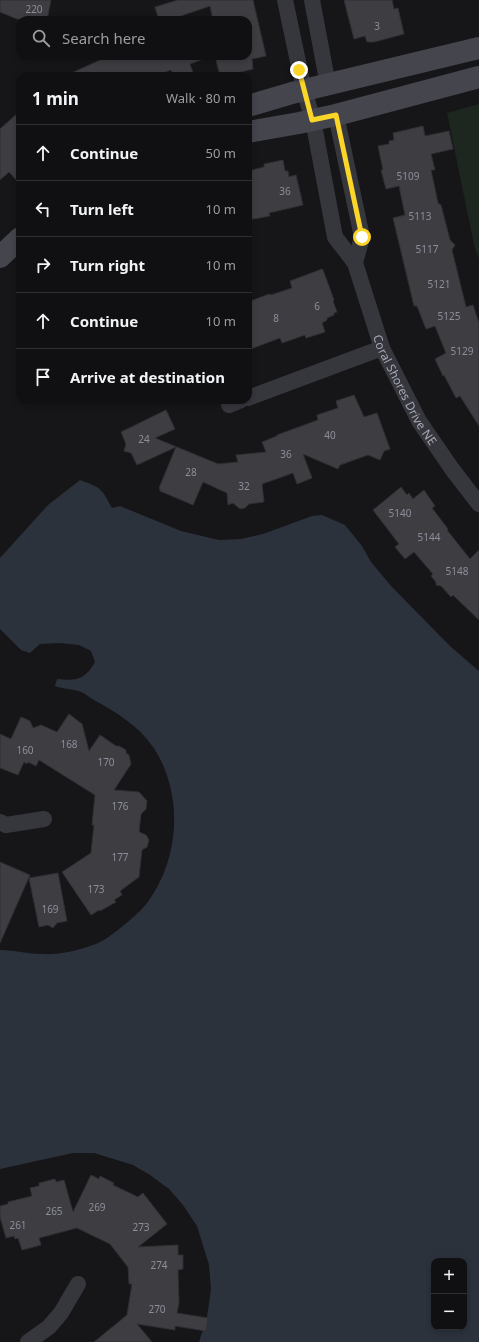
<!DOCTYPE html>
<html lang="en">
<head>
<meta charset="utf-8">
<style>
  :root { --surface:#101012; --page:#1e1e20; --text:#f1f3f6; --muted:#9c9d9f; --line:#303032 }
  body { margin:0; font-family:"Noto Sans",sans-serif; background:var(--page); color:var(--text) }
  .controls { position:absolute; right:12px; bottom:12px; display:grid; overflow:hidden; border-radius:8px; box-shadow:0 2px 6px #0003 }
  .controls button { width:36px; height:36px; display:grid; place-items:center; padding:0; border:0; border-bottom:1px solid var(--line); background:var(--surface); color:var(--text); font:20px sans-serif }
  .stop { position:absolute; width:12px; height:12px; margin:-9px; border:3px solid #fcd529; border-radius:50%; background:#fff }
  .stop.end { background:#fcd529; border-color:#fff; box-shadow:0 1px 4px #0008 }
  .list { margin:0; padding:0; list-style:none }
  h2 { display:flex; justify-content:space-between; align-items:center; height:52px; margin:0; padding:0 16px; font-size:17px }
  h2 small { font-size:13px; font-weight:400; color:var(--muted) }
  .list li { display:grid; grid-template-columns:26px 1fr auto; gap:12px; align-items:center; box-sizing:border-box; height:56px; padding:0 16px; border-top:1px solid var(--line) }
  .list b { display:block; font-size:15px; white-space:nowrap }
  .list em { font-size:13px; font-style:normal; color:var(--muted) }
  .icon { flex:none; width:22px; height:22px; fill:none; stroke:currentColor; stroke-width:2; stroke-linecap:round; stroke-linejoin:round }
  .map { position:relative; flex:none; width:479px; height:1342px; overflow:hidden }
  .search { position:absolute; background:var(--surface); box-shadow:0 2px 6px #0003; left:16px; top:16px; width:236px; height:44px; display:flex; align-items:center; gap:10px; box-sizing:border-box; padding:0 14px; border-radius:12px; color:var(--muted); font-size:15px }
  .panel { position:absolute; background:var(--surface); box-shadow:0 2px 6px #0003; left:16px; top:72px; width:236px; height:332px; border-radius:12px }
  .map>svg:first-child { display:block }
</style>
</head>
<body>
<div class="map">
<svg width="479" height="1342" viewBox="0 0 479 1342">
  <rect width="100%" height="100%" fill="#161518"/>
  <!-- green -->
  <path fill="#1d261f" d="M479,104v155l-5,-14 -27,-132z"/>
  <!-- water -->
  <path fill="#2b323c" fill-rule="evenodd" d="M80,480c22,8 21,8 32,28l8,-2 61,25 38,9 22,-1 22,-5 49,-18 10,-1 23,10 17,21 9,16 21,25 59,60 28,24v671h-280l8,-25 4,-28 -2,-24 -12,-39 -14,-21 -14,-16 -19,-14 -17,-10 -39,-12h-21l-73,16v-219c14,0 28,4 42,4 19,1 39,-4 56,-11 9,-4 17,-11 25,-17 8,-7 17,-14 24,-23 33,-44 37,-110 6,-156 -15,-22 -36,-34 -59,-47 -4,-2 -8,-6 -13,-8 -8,-3 -18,-3 -26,-6l2,-7c19,2 28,1 38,-17l-4,-11 -12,-6 -19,-2 -20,1 -10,9 -9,-3 -21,-21v-71l48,-53zM434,1261h30v66h-30z"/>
  <!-- building -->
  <g fill="#3d3d42" stroke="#302f34">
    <path d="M0,0h51l-4,20 -30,-1 -17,-7z"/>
    <path d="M178,0h75l13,56 -14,3 1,10 -27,7h-6l-5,-20h33v-36h-35l-3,-14 -41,14h-10l-4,-13z"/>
    <path d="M344,0h48l2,9 4,-1 6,26 -30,8h-7l-2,-6 -11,3z"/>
    <path d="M109,56h96l1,2 -16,6 4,12h-21l-2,-6 -17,6h-89z"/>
    <path d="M20,111v73l-11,-12 -9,8v-51z"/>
    <path d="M423,126l2,10 24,-5 4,18 -22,5 4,16h-4l7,33 3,2 9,35 5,5 -3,5 14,57 7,-2 6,18v103l-19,-30 -4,2 -12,-23 -1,1 -8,-17 11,-6 -11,-27 -9,3 -9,-23h-3l-21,-88 12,-3 -6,-29 -13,3 -5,-19h2l-5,-24 11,-2v-3l5,-1 -1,-7z"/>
    <path d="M283,160l2,11h3l1,6 7,-2 7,30 -34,8 1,3 -22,4v-49l16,-4v-3z"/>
    <path d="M322,269l1,1 11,30 -1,1 4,11 -3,1v2l-7,3v2l-5,3 3,9 -19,6 -1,-3 -23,8 -2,-5 -32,12v-48l21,-8 2,1 21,-7 -2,-7z"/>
    <path d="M354,395l10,22 13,-4 13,36 -6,2 -4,9 -12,-5 -28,10 -2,4 -35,-15 9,24 -15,6 -4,-11 -31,11 2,18 -15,2 -4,4 -5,1 -7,-6 -5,2 -1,-12 -24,-11 -10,23 -33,-14v-2l-1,-1 17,-41 -39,18 -6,-12 -7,-2 2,-7 -5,-12 45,-22 9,19 -20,9 63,26 20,-2 -2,-7 30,-3 -4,-10 15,-6v-1l41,-15 -1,-5 21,-7 -2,-7z"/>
    <path d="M401,487l6,8 2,-2 4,6 11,-9 11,16 -3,2 16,21 -1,1 23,29 9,-9v70l-26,-25 -2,2 -10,-11 -5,-1v-3l-5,-6 2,-2 -19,-22 -9,7 -10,-12 4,-3 -26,-34z"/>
    <path d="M69,714l13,10 7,27 11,-16 16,11h3l7,4v3l3,2 2,9 -17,26 25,2 8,9 -1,8 -5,5 -2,18 7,3 3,5 -2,7 -5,3 -3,27 -19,14 2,4 -8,5 2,2 -16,9 -1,-1 -8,5 -29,-43 29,-19 3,-28h-2l3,-30 -56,-35 -3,6 -8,-4 -1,2 -3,-2 -6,13 -18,-7v-34l11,5 10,-22 9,4 3,7 8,-3 16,7z"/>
    <path d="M0,862l30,13 -30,68z"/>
    <path d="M58,873l9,48 -10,2 -4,5 -5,-3 -9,2 -10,-49z"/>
    <path d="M91,1175l8,4 1,-3 14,7 -1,2 25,12 5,-4 24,31 -29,23 40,-2v10h5v14l-5,1 1,32 -2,11 31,5 -2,13 -31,-5v4l-38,-6 15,18h-58l33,-27 5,-31h-3l-1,-17 -18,-23 -33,-16 -38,10 2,7 -19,5 -4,-12 -3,1 -1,-3 -8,2 -6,-21v-11l8,-2v-2l24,-6 -2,-8 9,-2v-3l16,-4 1,3 8,-2 9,32z"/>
  </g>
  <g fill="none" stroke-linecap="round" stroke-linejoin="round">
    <!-- street -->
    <g stroke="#36363d" stroke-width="16">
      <path id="s1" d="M285,0l19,90 9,30 22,117 20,26 27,85 37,73 33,48 27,35"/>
      <path d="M312,0l16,85"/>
      <path d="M336,115l26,122 -7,26"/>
      <path d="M248,398l134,-50"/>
      <path d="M229,405l12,-5"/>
      <path d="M0,822l6,3 38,-6"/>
      <path d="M28,1342l21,-15 12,-14 17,-29"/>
    </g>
    <!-- secondary -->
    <g stroke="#44454d" stroke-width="22">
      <path d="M248,106l44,-13 187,-45"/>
      <path d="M248,132l51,-9 37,-8 143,-38"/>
      <path d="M0,257l20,-19"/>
    </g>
  </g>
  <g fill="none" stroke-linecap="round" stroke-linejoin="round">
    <!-- route -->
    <path stroke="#fcd529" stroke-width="5" d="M299,70l13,50 24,-5 26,122"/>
  </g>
  <g text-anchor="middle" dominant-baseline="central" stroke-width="3.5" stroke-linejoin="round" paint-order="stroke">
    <!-- number labels -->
    <g font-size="10" fill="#8c8e9a">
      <text x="34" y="9">220</text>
      <text x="377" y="26">3</text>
      <text x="408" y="176">5109</text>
      <text x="285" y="191">36</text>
      <text x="420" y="216">5113</text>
      <text x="427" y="249">5117</text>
      <text x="439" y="284">5121</text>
      <text x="317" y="306">6</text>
      <text x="449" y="316">5125</text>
      <text x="276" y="318">8</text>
      <text x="462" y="351">5129</text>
      <text x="330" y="435">40</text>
      <text x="144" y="439">24</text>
      <text x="286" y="454">36</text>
      <text x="191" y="472">28</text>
      <text x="244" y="486">32</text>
      <text x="400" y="513">5140</text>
      <text x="429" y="537">5144</text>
      <text x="457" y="571">5148</text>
      <text x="69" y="744">168</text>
      <text x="25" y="750">160</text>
      <text x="106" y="762">170</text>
      <text x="120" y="806">176</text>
      <text x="120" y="857">177</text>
      <text x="96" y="889">173</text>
      <text x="50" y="909">169</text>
      <text x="97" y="1207">269</text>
      <text x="54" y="1211">265</text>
      <text x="18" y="1225">261</text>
      <text x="141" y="1227">273</text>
      <text x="159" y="1265">274</text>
      <text x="157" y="1309">270</text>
    </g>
    <!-- street labels -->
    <g font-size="12" fill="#a7a9b8" stroke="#111013">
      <text stroke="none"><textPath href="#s1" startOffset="412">Coral Shores Drive NE</textPath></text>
    </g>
  </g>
</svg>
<div class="controls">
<button>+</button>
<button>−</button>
</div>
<div class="stop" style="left:362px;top:237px"></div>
<div class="stop end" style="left:299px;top:70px"></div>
<div class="search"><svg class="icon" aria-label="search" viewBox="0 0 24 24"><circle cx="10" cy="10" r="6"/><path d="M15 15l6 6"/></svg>Search here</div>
<section class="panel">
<h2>1 min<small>Walk · 80 m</small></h2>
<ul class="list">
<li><svg class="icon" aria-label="ahead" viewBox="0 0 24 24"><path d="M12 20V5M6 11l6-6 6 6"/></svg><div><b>Continue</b></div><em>50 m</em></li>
<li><svg class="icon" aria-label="left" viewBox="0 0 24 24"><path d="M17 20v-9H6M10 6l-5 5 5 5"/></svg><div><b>Turn left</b></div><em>10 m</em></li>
<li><svg class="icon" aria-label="right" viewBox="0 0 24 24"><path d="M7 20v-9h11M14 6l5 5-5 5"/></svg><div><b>Turn right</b></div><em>10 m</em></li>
<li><svg class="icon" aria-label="ahead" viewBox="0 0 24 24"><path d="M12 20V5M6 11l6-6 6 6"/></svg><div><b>Continue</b></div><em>10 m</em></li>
<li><svg class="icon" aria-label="arrive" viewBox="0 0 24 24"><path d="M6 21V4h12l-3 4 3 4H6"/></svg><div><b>Arrive at destination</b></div></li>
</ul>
</section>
</div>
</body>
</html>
